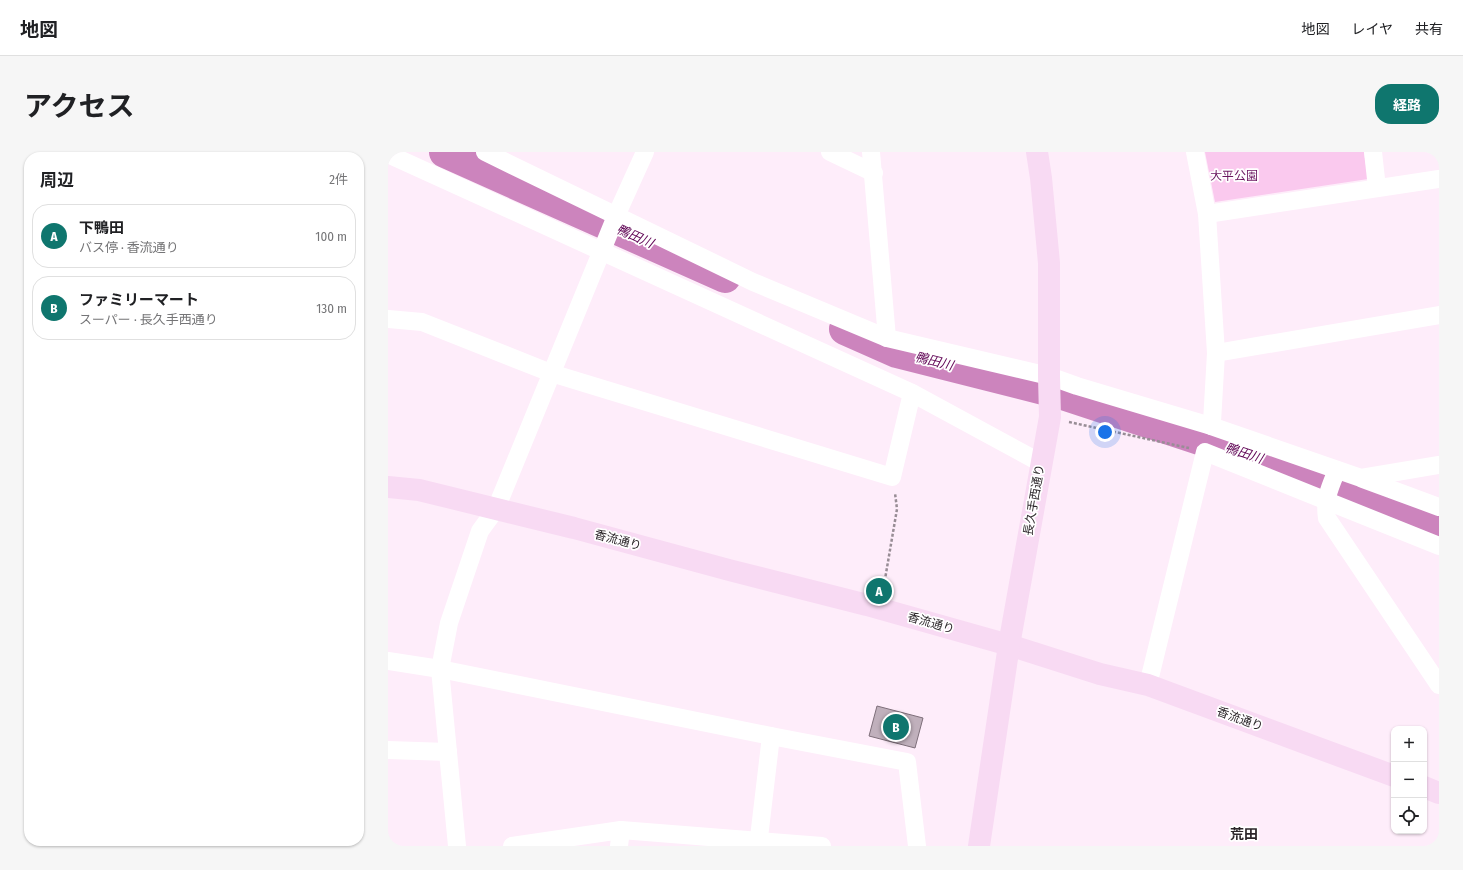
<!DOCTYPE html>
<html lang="ja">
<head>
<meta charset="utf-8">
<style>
  :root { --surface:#fff; --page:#f6f6f6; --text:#202124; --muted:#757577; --line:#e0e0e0; --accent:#0f766e }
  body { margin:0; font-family:"Fira Sans Condensed","Noto Sans JP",sans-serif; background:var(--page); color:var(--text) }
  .controls { position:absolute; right:12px; bottom:12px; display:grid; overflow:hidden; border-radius:8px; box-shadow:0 1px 3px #0004 }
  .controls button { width:36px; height:36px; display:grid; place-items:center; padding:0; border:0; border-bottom:1px solid var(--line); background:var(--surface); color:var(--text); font:20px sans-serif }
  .you { position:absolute; left:717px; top:280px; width:14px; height:14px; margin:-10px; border:3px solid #fff; border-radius:50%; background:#1a73e8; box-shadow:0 0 0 6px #1a73e833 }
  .badge { display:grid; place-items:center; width:26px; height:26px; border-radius:50%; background:var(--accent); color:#fff; font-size:13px; font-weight:700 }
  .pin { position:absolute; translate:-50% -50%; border:2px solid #fff; box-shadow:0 1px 4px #0006 }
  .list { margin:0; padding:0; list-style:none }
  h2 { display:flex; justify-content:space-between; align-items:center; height:52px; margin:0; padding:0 16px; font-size:17px }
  h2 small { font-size:13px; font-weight:400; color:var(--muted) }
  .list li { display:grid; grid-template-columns:26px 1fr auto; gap:12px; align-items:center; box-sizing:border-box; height:64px; margin:0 8px 8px; padding:0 8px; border:1px solid var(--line); border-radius:16px }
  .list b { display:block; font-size:15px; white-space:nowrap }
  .list p { margin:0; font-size:13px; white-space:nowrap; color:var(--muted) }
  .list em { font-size:13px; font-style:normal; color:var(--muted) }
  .icon { flex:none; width:22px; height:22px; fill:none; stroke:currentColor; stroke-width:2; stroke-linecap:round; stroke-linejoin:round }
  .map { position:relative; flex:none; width:1051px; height:694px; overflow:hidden; border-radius:16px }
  header { display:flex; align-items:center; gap:24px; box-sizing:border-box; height:56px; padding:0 20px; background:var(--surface); border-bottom:1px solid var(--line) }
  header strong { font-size:19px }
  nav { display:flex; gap:22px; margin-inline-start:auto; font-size:14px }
  .intro { display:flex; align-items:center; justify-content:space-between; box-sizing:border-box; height:96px; padding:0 24px }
  h1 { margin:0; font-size:28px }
  .button { padding:10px 18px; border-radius:16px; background:var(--accent); color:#fff; font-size:14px; font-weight:700 }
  main { display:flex; gap:24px; padding:0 24px }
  aside { flex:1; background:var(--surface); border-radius:16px; box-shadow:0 1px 3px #0004 }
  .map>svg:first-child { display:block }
</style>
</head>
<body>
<header>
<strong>地図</strong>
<nav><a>地図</a><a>レイヤ</a><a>共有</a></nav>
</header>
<div class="intro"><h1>アクセス</h1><a class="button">経路</a></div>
<main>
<aside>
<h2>周辺<small>2件</small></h2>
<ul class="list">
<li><span class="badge">A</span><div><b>下鴨田</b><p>バス停 · 香流通り</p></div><em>100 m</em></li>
<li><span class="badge">B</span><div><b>ファミリーマート</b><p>スーパー · 長久手西通り</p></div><em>130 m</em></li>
</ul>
</aside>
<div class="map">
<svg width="1051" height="694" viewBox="0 0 1051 694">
  <rect width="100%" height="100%" fill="#feedfa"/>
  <!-- green -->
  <path fill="#fac9ee" d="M817,0h159l4,27 -153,23z"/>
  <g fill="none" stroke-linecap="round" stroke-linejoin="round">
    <!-- river -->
    <g stroke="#cc84bd" stroke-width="32">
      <path d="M57,0l280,125"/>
      <path d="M457,177l52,23 166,42 279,92 97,40"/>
    </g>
  </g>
  <!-- building -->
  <path fill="#c0b0bc" stroke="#7e6f7a" d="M489,554l46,12 -8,30 -46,-12z"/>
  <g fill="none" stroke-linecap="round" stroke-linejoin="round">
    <!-- path -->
    <g stroke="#988d95" stroke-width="2.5" stroke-dasharray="3 2" stroke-linecap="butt">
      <path d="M681,270l120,26"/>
      <path d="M495,439l14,-82 -2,-16"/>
    </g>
    <!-- street -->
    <g stroke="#fff" stroke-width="18">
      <path d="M97,0l268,130 134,56 162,38 28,10 134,40 150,52 78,-13"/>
      <path d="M442,0l44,21"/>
      <path d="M483,0l16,186"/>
      <path d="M807,0l12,62 9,139 -4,69 -1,4"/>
      <path d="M985,0l4,36"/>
      <path d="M0,2l524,239 129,70"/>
      <path d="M819,62l232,-35"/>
      <path d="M0,167l34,3 129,51 341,104 20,-84"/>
      <path d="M828,201l223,-38"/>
      <path d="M949,318c-7,17 -13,29 -10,48l112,167"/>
      <path d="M975,327l76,28"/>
      <path d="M0,509l52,8 331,67 -13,110"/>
      <path d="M760,533l57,-233 234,94"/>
      <path d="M383,584l136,26 10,84"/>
      <path d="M0,598l60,2"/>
      <path d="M69,694l-17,-177 9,-46 31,-92 16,-22 120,-293 29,-64"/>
      <path d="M124,694l109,-16 201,16"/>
      <path d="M231,694l2,-16"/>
    </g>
    <!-- secondary -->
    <g stroke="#f8daf3" stroke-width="22">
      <path d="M0,335l31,3 155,38 155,42 138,35 142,40 91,29 48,11 246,91"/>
      <path d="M1036,635l15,6"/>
      <path d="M591,694l30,-201 41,-228 -1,-41v-113l-8,-85 -4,-26"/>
    </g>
  </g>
  <g text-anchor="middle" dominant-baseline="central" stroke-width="3.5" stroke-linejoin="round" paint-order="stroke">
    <!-- park labels -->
    <g font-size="12" fill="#69135e" stroke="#fff">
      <text x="846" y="24">大平公園</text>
    </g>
    <!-- street labels -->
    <g font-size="12" fill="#2c262a" stroke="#fff">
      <text transform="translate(646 348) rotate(-80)">長久手西通り</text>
      <text transform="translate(230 388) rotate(15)">香流通り</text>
      <text transform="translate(543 471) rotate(16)">香流通り</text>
      <text transform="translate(852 567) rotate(20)">香流通り</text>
    </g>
    <!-- water labels -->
    <g font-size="13" font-style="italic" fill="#5f0354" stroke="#fff">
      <text transform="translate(247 84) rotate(24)">鴨田川</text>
      <text transform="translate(546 209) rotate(14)">鴨田川</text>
      <text transform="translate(856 301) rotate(18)">鴨田川</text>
    </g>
    <!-- quarter labels -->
    <g font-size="14" font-weight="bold" fill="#2c262a" stroke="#fff">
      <text x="856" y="682">荒田</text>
    </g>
  </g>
</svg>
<div class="controls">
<button>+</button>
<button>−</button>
<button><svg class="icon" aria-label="locate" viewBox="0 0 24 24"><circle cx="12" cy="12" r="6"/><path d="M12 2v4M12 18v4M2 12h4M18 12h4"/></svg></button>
</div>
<div class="you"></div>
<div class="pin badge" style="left:491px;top:439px">A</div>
<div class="pin badge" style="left:508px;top:575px">B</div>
</div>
</main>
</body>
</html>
